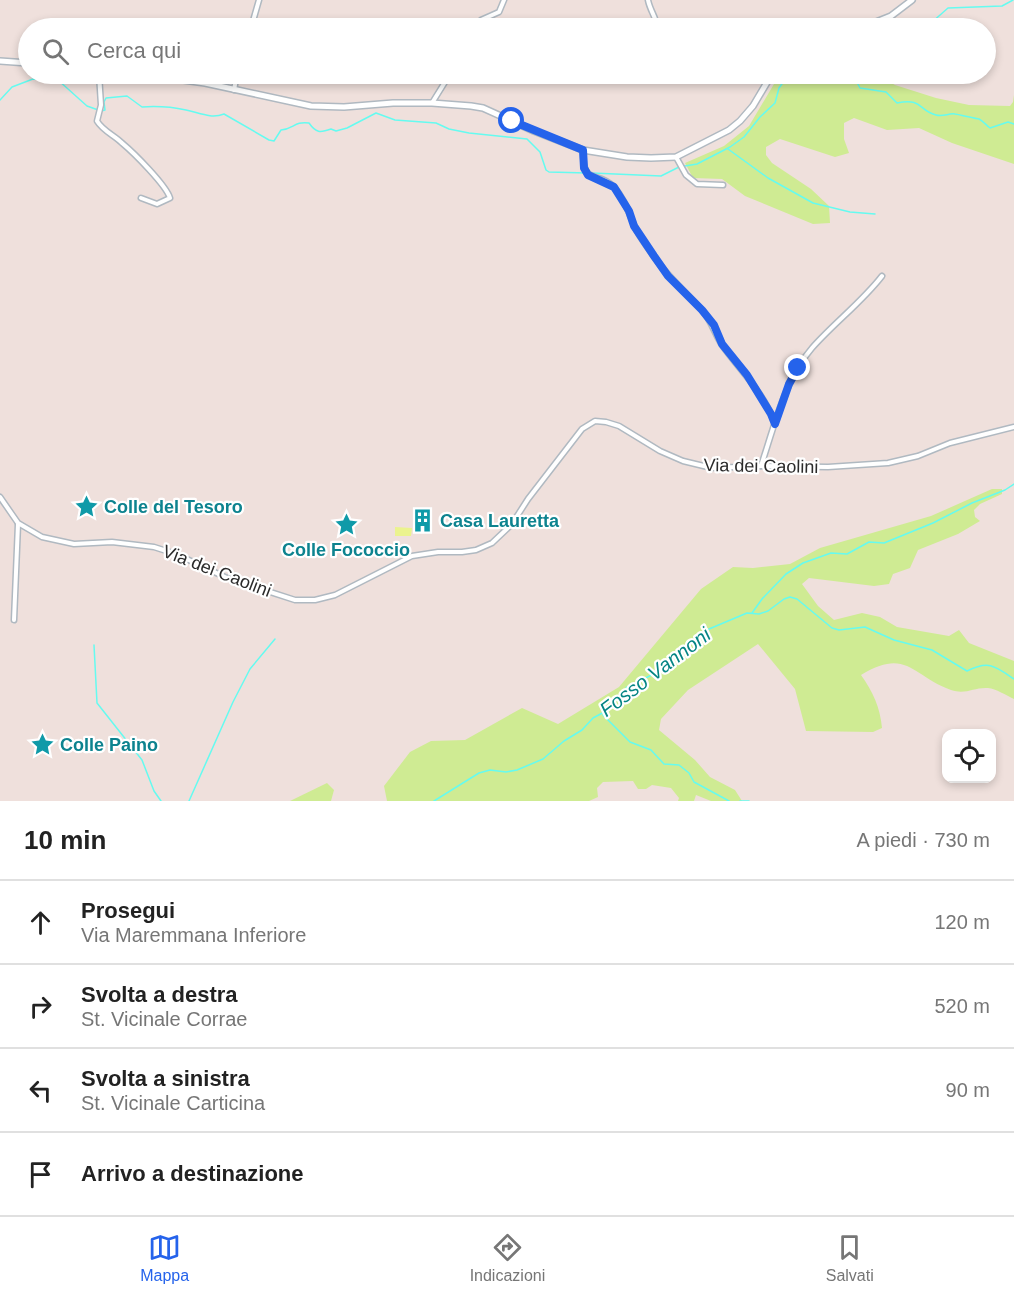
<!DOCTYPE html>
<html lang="it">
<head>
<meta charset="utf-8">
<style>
  :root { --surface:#fff; --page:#f2f2f2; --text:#222; --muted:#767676; --line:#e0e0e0; --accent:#2563eb }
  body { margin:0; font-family:Arial,sans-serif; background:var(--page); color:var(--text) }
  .controls { position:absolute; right:18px; bottom:18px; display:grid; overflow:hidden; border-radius:12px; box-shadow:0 3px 9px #0003 }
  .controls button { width:54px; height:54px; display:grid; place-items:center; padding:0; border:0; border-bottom:2px solid var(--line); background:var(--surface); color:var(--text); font:30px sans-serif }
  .stop { position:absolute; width:18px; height:18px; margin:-14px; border:4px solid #2563eb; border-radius:50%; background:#fff }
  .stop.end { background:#2563eb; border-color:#fff; box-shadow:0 2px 6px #0008 }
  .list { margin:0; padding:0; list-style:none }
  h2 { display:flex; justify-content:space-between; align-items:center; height:78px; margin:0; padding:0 24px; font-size:26px }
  h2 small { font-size:20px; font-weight:400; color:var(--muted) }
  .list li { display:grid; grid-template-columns:39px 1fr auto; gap:18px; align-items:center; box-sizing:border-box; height:84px; padding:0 24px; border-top:2px solid var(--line) }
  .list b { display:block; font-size:22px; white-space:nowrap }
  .list p { margin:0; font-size:20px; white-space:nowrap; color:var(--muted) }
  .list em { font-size:20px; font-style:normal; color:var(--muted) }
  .icon { flex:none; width:33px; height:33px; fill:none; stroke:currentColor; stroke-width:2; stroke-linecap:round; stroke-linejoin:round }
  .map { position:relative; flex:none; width:1014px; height:801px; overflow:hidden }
  .search { position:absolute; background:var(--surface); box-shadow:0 3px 9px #0003; left:18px; right:18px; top:18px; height:66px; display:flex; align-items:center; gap:15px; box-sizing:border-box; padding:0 21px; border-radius:33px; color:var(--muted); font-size:22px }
  .sheet { height:414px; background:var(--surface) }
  nav { display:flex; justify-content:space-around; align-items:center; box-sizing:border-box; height:84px; border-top:2px solid var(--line); background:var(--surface); font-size:16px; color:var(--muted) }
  nav a { display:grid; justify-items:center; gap:3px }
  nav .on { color:var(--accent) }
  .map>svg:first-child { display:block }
</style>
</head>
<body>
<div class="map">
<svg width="1014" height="801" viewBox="0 0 1014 801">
  <rect width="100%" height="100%" fill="#efe0dc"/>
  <!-- green -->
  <g fill="#cfeb93">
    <path d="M796,74h80l19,11 41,13 33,7 41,1 3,-4 1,-7v69l-62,-21 -33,-15 -32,2 -33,-12 -10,5v16l5,14 -14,4 -55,-18 -14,8v8l6,8 39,26 18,17 1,17 -17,1 -68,-28 -23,-17 -29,-1 -8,-15 39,-17 25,-20 25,-42z"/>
    <path d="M992,489h10v5l-22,10 -6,6 1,7 5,4 -22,13 -40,16 -8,18 -17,6 -4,10 -15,2 -65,-8 -7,6 16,22 16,14 28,-7 18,4 17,10 52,9 10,-6 10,13 45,18v38c-8,-4 -18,-10 -26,-11 -14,-1 -22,7 -37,2 -39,-14 -44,-43 -90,-15 12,17 19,32 21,53l-9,4 -67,-1 -11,-42 -37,-45 -70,46 -27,29 -2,11 36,30 15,17 25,13 7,11h-31l-15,-6 -2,6h-16l1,-3 -8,-10 -19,-3 -6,4h-8l-5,-8 -30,1 -6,6 1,9 -9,4h-202l-3,-15 26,-34 21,-11 34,-1 57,-32 36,16 61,-37 82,-98 32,-22 20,1 37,-4 30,-16 111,-32z"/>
    <path d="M327,783l7,7 -3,11h-41z"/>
  </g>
  <!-- pitch -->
  <path fill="#ebf38e" d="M395,527l17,1 -1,8h-16z"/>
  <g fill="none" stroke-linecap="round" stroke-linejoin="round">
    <!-- stream -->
    <g stroke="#65fbf0" stroke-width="1.5">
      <path d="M918,28l13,-5 17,-15 54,-2 11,-6"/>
      <path d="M848,74l6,3 6,11 26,4 11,11c27,-5 20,7 39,12 7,2 13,-2 19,-1 2,0 22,5 24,5 4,2 7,6 11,9l18,-6 6,2"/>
      <path d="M0,100l12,-13 21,-8 25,1 29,26 14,5 4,-1 -1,-8 2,-4 21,-2 15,11c15,-1 30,0 44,3 14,3 25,9 38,4l45,26 5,1 7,-11c13,-1 13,-9 28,-7 7,10 11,10 22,6l5,2 11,-3 29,-15 19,7 41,3 13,6 20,4 58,6 13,13 6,18 3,2 38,1"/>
      <path d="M728,149l40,29 45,25 37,9 25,2"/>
      <path d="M592,173l69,3 18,-9 18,-3 33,-17 14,-10 16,-20 15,-14 4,-15 5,-7 4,1 19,-8"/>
      <path d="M752,613l10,-14 24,-25 17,-11 28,-10 16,1 22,-12 15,1 49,-20 39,-20 33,-13 9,-6"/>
      <path d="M94,645l3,58 45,57 12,31 7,10"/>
      <path d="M603,715l27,27 21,8 13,14 15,1 10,8 5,9 35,19"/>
      <path d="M189,801l44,-99 17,-33 25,-30"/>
      <path d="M434,801l45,-28 11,-3 16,2 11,-2 26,-11 21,-18 18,-11 11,-12 15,-8 19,-23 33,-16 27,-26 22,-16 38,-16 12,1 9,-3 16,-12 6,-2 7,2 35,29 7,2 26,-3 29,13 38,10 35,21c22,-11 28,-5 47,8"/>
      <path d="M740,801h9"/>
    </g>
    <defs>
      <g id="minor">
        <path d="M648,0c2,11 9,18 9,28"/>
        <path d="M251,28l8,-28"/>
        <path d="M475,28l6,-8 18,-8 5,-12"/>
        <path d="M99,74l2,31 -4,16c6,10 17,14 25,22 12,10 44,42 48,55l-13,6 -16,-6"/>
        <path d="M234,90l3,-16"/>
        <path d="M432,103l18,-29"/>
        <path d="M583,150c0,38 14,19 31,37 11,12 15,27 21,40 4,10 12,19 17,27 14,21 33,37 49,55 11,12 14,27 23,39 19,26 40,45 51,76"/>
        <path d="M676,157l10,18 11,9 26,1"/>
        <path d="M761,466c13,-39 24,-87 51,-118 22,-25 50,-46 70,-72"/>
        <path d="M0,497l18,26 24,14 32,7 38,-2 42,5 22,7 51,24 68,22h20l20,-5 77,-39 26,-4h24l14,-2 16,-7 20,-19 16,-25 54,-70 13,-8 11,1 13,4 41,25 23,10 29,7 49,-2 67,1 60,-4 30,-7 32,-13 64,-16"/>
        <path d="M14,620l4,-96"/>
      </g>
      <g id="secondary">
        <path d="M861,28l30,-12 21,-16"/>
        <path d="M0,61l28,2"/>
        <path d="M140,74l65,9 106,23 33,1 49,-4h39l39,3 12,2 51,23 49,19 44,7 24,1 25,-1 53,-27 11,-9 13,-15 19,-32"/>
      </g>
    </defs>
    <!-- minor casing -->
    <use href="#minor" stroke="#b0b9c1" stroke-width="7"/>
    <!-- secondary casing -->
    <use href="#secondary" stroke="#b0b9c1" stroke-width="8"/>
    <!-- minor -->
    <use href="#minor" stroke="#fff" stroke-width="4"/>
    <!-- secondary -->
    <use href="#secondary" stroke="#fff" stroke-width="5"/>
  </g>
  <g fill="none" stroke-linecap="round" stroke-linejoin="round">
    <!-- route -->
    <path stroke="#2563eb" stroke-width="8" d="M512,121l71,29 1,18 4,7 26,12 15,24 5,15 20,30 14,20 34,34 12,15 8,19 25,31 24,39 4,10 14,-40 9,-16"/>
  </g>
  <!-- icons -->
  <defs>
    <symbol id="sight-bare" viewBox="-9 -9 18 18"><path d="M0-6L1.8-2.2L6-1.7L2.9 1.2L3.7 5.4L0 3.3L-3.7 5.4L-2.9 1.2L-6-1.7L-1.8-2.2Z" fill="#0f9aa8" stroke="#fff" stroke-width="2.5" paint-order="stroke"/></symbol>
    <symbol id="building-bare" viewBox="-9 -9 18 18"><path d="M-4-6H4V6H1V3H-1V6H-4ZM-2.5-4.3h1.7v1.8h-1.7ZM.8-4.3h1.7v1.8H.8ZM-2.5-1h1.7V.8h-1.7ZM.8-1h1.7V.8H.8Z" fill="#0f9aa8" stroke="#fff" stroke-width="2.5" paint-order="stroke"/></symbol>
  </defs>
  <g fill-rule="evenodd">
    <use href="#sight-bare" x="70" y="490" width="33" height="33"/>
    <use href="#building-bare" x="406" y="504" width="33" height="33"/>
    <use href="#sight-bare" x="330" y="508" width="33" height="33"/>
    <use href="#sight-bare" x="26" y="728" width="33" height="33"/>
  </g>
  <g text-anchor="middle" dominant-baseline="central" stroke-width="4.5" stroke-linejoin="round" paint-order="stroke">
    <!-- street labels -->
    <g font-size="18" fill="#2b2b2b" stroke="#fff">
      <text transform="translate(761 466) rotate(1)">Via dei Caolini</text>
      <text transform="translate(217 571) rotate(21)">Via dei Caolini</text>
    </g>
    <!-- culture labels -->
    <g font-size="18" font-weight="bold" fill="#0d838f" stroke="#fff" text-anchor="start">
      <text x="104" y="507">Colle del Tesoro</text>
      <text x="440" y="521">Casa Lauretta</text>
      <text x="346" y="550" text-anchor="middle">Colle Fococcio</text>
      <text x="60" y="745">Colle Paino</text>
    </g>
    <!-- water labels -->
    <g font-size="20" font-style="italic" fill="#048484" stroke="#fff">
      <text transform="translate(655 672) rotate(-37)">Fosso Vannoni</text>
    </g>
  </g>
</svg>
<div class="controls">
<button><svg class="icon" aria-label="locate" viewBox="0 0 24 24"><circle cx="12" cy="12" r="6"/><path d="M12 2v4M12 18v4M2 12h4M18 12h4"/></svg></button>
</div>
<div class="stop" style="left:512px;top:121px"></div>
<div class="stop end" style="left:798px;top:368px"></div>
<div class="search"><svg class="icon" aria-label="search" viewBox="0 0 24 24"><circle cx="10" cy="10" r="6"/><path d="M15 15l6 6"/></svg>Cerca qui</div>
</div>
<section class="sheet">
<h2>10 min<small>A piedi · 730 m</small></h2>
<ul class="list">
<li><svg class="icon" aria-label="ahead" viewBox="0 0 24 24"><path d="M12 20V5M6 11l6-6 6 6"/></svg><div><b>Prosegui</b><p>Via Maremmana Inferiore</p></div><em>120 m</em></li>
<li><svg class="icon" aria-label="right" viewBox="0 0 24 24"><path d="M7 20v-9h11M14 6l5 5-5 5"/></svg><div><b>Svolta a destra</b><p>St. Vicinale Corrae</p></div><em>520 m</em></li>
<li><svg class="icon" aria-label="left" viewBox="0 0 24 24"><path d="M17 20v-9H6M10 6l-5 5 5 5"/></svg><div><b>Svolta a sinistra</b><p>St. Vicinale Carticina</p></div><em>90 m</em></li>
<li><svg class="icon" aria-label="arrive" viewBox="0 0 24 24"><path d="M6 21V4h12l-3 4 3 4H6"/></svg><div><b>Arrivo a destinazione</b></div></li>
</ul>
</section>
<nav>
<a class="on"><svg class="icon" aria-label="map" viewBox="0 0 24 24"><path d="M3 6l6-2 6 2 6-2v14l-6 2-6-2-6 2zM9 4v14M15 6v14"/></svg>Mappa</a>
<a><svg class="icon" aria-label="directions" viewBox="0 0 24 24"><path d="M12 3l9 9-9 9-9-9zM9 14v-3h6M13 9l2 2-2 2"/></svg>Indicazioni</a>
<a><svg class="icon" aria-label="saved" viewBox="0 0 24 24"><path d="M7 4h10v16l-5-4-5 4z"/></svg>Salvati</a>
</nav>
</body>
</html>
